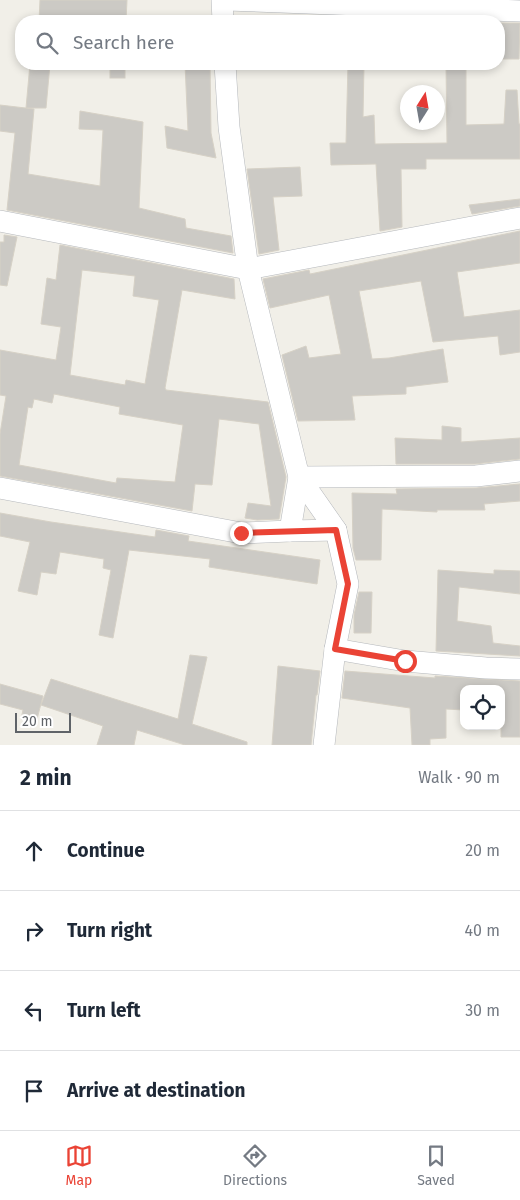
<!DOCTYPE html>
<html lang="en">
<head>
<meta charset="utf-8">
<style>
  :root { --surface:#fff; --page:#f2f2f3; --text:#1f2937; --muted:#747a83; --line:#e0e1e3; --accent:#ea4335 }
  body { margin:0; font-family:"Fira Sans",sans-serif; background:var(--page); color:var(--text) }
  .controls { position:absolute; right:15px; bottom:15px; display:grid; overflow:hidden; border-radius:10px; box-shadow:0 2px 8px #0003 }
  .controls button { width:45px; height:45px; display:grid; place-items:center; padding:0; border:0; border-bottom:1px solid var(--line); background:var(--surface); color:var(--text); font:25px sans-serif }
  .compass { position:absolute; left:400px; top:85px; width:45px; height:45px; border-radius:50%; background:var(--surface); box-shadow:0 2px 8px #0003; rotate:11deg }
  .scale { position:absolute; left:15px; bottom:12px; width:56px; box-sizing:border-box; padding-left:5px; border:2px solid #5f6368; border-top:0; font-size:14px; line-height:18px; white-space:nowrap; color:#5f6368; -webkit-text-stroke:4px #fff; paint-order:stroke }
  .stop { position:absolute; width:15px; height:15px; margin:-11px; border:4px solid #ea4335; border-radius:50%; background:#fff }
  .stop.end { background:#ea4335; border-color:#fff; box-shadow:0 1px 5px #0008 }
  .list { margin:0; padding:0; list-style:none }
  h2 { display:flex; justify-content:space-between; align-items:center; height:65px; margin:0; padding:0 20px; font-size:21px }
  h2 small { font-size:16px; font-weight:400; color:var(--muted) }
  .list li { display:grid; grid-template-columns:32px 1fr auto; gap:15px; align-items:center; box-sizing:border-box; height:80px; padding:0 20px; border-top:1px solid var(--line) }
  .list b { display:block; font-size:19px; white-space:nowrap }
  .list em { font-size:16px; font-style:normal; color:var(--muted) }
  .icon { flex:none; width:28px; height:28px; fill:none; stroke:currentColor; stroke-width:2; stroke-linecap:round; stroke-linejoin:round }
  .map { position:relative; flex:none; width:520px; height:745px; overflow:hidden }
  .search { position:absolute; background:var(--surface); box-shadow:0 2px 8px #0003; left:15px; right:15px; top:15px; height:55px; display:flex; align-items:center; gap:12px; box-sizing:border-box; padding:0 18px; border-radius:20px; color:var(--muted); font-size:19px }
  .sheet { height:385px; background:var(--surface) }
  nav { display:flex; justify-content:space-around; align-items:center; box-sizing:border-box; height:70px; border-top:1px solid var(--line); background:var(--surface); font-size:14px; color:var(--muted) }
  nav a { display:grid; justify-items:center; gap:2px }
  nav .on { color:var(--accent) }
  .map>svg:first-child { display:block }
</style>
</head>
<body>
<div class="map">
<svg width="520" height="745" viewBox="0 0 520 745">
  <rect width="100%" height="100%" fill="#f1efe8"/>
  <!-- building -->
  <g fill="#cccac5" stroke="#d6d1c6" fill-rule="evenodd">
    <path d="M40,0h87l-1,21h-87z"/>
    <path d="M499,23h21l-1,36h-20z"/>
    <path d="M30,64h20l-4,44h-20z"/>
    <rect x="110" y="64" width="15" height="14"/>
    <path d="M185,64h25l1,69 5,25 -49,-10 -2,-22 23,5z"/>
    <path d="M348,64h16l-1,53 11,-2 1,29 72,-1 -1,-79h20v61l38,-1 2,-34h11l2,34h1v35h-94v10h-25l1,58 -22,4 -4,-67 -45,1 -1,-22h16z"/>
    <path d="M0,105l34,4 -6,65 72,12 3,-56 -24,-1 1,-18 63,11 -4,86 46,11 1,9 45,8 2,17 -226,-43 8,-77 -15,-2z"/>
    <path d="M300,167l2,29 -29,1 6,53 -20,4 -12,-85z"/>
    <path d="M520,199v7l-48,8 -3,-9z"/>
    <path d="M520,231v32l-63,9 7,45 56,-7v42l-20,3 -2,-19 -65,6 -12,-61 -62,10 13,68 17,-1 54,-9 5,33 -42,5v7l-54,2 3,24 -57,1 -16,-66 24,-9 3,12 32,-4 -12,-59 -59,13 -7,-29 46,-9 1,4z"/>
    <path d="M4,235l13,2 -10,49 -7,-1v-43h4z"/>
    <path d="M60,245l174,34 1,20 -53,-9 -17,98 1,2 102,12 18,75 -7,42 -22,1 -12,-2 3,-15 23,3 -12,-82 -40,-5 -7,66 -17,-1 -3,27 -192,-35v-42l6,-38 -6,-1v-45l56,10 5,-33 -20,-3 6,-46 9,2zM82,270l53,6 -2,20 26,4 -14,84 -19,-4 -1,5 -55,-10zM54,394l66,13 -1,7 64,11 -8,57 -58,-4 -1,5 -97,-18 9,-58 4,1 2,-9 18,4z"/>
    <path d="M442,426l19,2v14l59,-4v21l-45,5h-79l-1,-26 47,2z"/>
    <path d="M520,484v17l-36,3 1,6h-48v2l-55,-3 -1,51h-25l-3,-12 -1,-55 45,1 -1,-5 80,-1z"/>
    <path d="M0,513l51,9 104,15 1,-7 33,6 -1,5 132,19 -3,24 -108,-17 1,-8 -81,-9 -16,88 -14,-3 12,-65 -8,-2 1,-9 -44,-7 -4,22 -15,-2 -4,23 -19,-4 12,-49 -30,-6z"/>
    <path d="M438,570l56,4v-4l26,1v23l-61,-7 -2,34 34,5 2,17 27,3v10l-84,-5z"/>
    <path d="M359,592h13l-1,41h-17v-18z"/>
    <path d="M190,655l17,2 -15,67 55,18v3h-62l-48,-15 -3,15h-37l6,-19 -62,-21 10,-26 127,40z"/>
    <path d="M278,666l42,5 -3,24h-1l-5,50h-39z"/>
    <path d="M345,671l90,7v-2l85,5v56h-19v-48h-37v21l-18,-1v29l-16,1v6h-18l-2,-37 -68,-10z"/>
    <path d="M0,684l43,12 -7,27 -15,-4 2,-9 -23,-6z"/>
  </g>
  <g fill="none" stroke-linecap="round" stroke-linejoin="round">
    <defs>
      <g id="minor">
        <path d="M222,0l1,21"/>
        <path d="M227,0l293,11"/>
        <path d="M225,64l4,63 19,142 51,208 37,53 12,54 -13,65 -11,96"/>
        <path d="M0,221l248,48 272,-51"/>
        <path d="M0,488l241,45 49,-2"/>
        <path d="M336,530l-46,1 9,-54 177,-1 44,-5"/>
        <path d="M335,649l70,12 81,7 34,1"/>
      </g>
    </defs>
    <!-- minor casing -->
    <use href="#minor" stroke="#b5b8bc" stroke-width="22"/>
    <!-- minor -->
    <use href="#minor" stroke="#fff" stroke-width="21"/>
  </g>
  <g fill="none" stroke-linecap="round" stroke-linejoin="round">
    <!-- route -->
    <path stroke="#ea4335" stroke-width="6" d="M241,533l95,-3 12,54 -13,65 70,12"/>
  </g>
</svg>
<div class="controls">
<button><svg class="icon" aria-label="locate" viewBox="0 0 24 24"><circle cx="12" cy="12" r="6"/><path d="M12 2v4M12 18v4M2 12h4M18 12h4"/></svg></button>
</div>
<svg class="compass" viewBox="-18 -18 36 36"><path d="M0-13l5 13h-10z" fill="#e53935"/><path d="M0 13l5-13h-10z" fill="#747a83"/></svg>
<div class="scale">20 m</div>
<div class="stop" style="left:405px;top:661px"></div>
<div class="stop end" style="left:241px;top:533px"></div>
<div class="search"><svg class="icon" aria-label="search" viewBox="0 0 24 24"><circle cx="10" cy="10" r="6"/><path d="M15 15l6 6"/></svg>Search here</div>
</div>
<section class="sheet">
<h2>2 min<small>Walk · 90 m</small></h2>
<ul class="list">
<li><svg class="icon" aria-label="ahead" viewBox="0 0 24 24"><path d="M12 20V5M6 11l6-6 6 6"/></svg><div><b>Continue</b></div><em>20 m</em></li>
<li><svg class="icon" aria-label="right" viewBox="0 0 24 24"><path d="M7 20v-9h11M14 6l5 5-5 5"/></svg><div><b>Turn right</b></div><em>40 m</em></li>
<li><svg class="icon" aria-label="left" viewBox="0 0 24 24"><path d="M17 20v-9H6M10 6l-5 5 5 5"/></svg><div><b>Turn left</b></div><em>30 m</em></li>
<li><svg class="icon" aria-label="arrive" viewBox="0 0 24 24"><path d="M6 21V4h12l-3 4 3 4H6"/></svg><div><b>Arrive at destination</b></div></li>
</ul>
</section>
<nav>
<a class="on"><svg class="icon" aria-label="map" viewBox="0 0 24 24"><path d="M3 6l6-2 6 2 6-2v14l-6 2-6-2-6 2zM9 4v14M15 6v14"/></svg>Map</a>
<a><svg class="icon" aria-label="directions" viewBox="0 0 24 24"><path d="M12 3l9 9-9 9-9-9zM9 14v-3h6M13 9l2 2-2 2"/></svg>Directions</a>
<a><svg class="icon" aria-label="saved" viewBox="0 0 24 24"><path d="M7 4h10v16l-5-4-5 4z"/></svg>Saved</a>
</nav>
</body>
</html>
